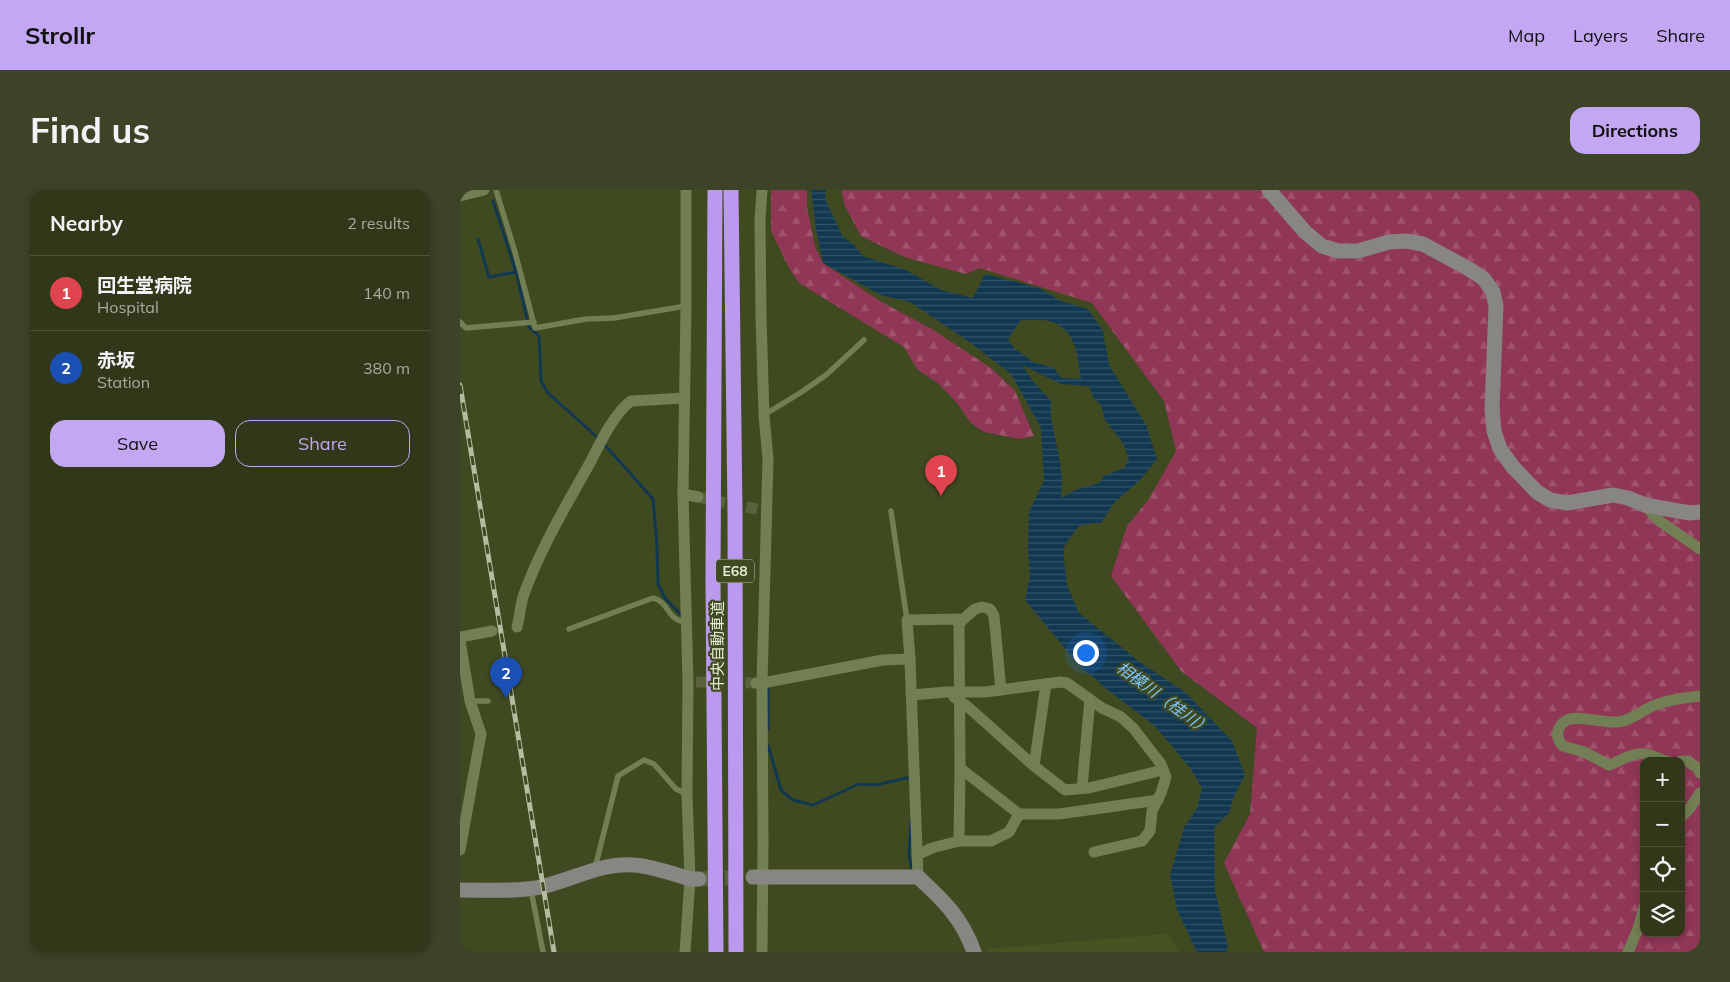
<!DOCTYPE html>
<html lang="en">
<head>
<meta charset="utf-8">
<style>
  :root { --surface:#303819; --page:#3c4326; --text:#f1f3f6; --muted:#a8aca2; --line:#4b5238; --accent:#c3a7f2 }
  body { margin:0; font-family:Mulish,"Noto Sans JP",sans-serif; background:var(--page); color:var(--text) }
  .controls { position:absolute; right:15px; bottom:15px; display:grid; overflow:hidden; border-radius:10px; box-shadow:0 2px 8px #0003 }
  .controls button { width:45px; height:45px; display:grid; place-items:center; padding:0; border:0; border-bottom:1px solid var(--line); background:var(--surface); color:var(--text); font:25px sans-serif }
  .you { position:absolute; left:625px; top:462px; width:18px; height:18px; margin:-12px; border:4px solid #fff; border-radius:50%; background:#1a73e8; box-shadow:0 0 0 8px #1a73e833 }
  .badge { display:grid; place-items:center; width:32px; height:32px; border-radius:50%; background:var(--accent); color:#fff; font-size:16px; font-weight:700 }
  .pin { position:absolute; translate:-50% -41px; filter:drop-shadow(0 1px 2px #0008) }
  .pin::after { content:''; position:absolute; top:26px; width:18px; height:15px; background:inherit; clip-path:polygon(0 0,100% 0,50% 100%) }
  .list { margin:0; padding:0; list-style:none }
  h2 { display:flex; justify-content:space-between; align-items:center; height:65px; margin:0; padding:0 20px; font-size:21px }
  h2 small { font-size:16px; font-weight:400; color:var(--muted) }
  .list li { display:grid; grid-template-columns:32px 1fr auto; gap:15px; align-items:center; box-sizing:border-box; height:75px; padding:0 20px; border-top:1px solid var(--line) }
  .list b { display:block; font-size:19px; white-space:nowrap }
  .list p { margin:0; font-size:16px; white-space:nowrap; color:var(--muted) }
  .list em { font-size:16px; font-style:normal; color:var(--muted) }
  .actions { display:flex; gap:10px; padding:15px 20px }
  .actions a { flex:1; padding:11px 0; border:1px solid var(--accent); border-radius:15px; text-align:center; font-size:18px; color:var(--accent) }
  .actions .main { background:var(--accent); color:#111 }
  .icon { flex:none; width:28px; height:28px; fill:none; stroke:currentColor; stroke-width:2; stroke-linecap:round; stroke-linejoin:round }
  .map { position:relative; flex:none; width:1240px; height:762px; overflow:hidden; border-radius:15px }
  header { display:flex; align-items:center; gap:30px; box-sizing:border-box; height:70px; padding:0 25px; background:var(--accent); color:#111 }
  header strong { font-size:24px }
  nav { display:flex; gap:28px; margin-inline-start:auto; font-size:18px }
  .intro { display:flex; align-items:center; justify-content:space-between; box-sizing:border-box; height:120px; padding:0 30px }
  h1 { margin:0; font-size:35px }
  .button { padding:12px 22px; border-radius:15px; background:var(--accent); color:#111; font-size:18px; font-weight:700 }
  main { display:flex; gap:30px; padding:0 30px }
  aside { flex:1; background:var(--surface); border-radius:15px; box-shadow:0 2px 8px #0003 }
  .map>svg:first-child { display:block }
</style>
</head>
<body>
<header>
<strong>Strollr</strong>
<nav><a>Map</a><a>Layers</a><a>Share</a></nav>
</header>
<div class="intro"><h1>Find us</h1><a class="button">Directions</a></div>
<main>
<aside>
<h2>Nearby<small>2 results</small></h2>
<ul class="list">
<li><span class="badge" style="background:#e0444e">1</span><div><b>回生堂病院</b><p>Hospital</p></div><em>140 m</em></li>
<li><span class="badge" style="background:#1a4fb4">2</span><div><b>赤坂</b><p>Station</p></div><em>380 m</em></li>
</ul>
<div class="actions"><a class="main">Save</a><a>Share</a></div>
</aside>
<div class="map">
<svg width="1240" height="762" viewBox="0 0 1240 762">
  <defs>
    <pattern id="forest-firs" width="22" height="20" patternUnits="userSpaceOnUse" patternTransform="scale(1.25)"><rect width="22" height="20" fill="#903656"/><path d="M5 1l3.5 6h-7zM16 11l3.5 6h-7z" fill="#a0536e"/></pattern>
    <pattern id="water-rules" width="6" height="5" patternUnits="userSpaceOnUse" patternTransform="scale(1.25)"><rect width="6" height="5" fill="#123851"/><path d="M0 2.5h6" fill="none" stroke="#345569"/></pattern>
  </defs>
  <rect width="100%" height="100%" fill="#404a21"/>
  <!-- built -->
  <path fill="#475321" d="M707,744l12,18h-193v-3z"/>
  <!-- forest -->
  <g fill="url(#forest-firs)" fill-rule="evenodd">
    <path d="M311,0h36v17l8,40 8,16 57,38 52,28 59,39 24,23 19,45 -14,3 -36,-7 -13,-9 -14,-20 -18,-19 -22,-15 -13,-22 -105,-64 -11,-17 -17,-35z"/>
    <path d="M381,0h859v762h-436l-40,-89 26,-49 7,-86 -76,-57 -70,-95 16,-50 22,-27 27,-48 -12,-50 -72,-98 -112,-35 -14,6 -62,-17 -43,-21 -16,-30zM1184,571h37v172h-37z"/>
  </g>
  <!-- water -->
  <path fill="url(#water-rules)" fill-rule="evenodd" d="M351,0h15l-1,9 18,38 10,7 10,12 43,14 35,20 32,8 12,-24 54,14 22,13 27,8 15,22 6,34 37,60 11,34 -16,20 -27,24 -13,20h-8l-14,3 -10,13 -5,8v12l3,26 12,28 62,50 44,29 47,49 13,34 -11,21 -5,17 -15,15 1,62 13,57 -2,5h-29l-20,-42 -7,-35 14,-47 13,-20 5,-20 -12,-20 -35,-42 -46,-35 -31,-27 -53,-64 5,-24 -2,-25 1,-39 15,-31 -3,-53 -30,-54 -43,-33 -58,-39 -29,-7 -58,-32 -7,-34zM561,130c9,1 19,-1 28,1 28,8 28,34 32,58l-20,-1 -7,-10 -21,-6 -19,-14 -6,-9zM562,175l39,19 28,2 4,11 8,8 4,15 18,23 6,16 -5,9 -20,8 -5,7 -24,7 -14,8 1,-16 -2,-20 -9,-44v-17l-18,-20z"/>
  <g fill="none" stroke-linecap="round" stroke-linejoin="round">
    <!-- stream -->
    <g stroke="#123851" stroke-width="3">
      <path d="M33,11l23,71 13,55 10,9 2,45 7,12 48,43"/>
      <path d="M18,49l11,38 27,-5"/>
      <path d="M144,254l49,55 4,47 1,38 7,14 17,18"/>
      <path d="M308,539v-40"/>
      <path d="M308,555l13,45 12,10 20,5 46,-21 17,1 30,-7 6,1"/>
      <path d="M451,630l-2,35 4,19"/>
    </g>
    <!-- street-tunnel -->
    <g stroke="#59623c" stroke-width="11" stroke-dasharray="11 5.5" stroke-linecap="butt">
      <path d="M238,307l63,13"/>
      <path d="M236,492l60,1"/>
    </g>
    <!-- secondary-tunnel -->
    <path stroke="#59623c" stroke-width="15" stroke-dasharray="15 8" stroke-linecap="butt" d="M242,689l51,-2"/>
    <!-- lane -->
    <g stroke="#727e53" stroke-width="5.5">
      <path d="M36,0l19,62 20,76 51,-9 28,-1 72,-12"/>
      <path d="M0,132l6,6 68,-6"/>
      <path d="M304,225l36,-22 26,-18 38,-35"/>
      <path d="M431,321l16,109"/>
      <path d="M109,439l84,-31c17,4 13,22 33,24"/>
      <path d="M10,511h18"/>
      <path d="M135,678l23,-92 26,-16 10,4 22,25 11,5"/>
      <path d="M71,700l12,62"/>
    </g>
    <!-- street -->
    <g stroke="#727e53" stroke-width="11">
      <path d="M302,0l-2,31 1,96 3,98 4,44 -6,224 1,159 -1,110"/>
      <path d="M0,6l24,-6"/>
      <path d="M223,304l15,3"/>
      <path d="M1185,315l13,15 42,29"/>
      <path d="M499,433l16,-14 7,-2 8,2 4,7 7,74"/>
      <path d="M57,437c3,-11 3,-22 7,-33 17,-47 43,-90 67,-133 9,-18 24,-49 40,-60l54,-3"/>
      <path d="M0,447l32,-6"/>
      <path d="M0,451l10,60 11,33 -21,116"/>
      <path d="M450,469l-3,-39 52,-1 1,149 -1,73"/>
      <path d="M296,493h6l121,-23 27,-1 8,218"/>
      <path d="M451,505l36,-3h38l75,-10 7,1 35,25 19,9 13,12 27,35 5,13 -5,16 -9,18 -2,20 -8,10 -48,11"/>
      <path d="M494,507l13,9 67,60 31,24 24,-2 74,-18"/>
      <path d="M1208,571c-9,-1 -15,-7 -24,-7 -12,-2 -23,7 -35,11l-25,-13 -21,-6c-8,-8 -7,-20 4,-26 11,-5 36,3 49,2 14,0 26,-12 39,-17 14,-6 30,-7 45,-9"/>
      <path d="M1221,571h6l11,7 2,5"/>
      <path d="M574,576l12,-82"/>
      <path d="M622,598l8,-89"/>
      <path d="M559,624h40l99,-14"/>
      <path d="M1221,627l9,-9 10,-15"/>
      <path d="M457,665l15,-7 27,-7h32l18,-9 10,-18 -59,-46"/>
      <path d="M225,762l5,-73 -3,-85 1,-112 -5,-188 3,-188v-116"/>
      <path d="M1168,762l10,-23 6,-22"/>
    </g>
    <!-- secondary -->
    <g stroke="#888682" stroke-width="15">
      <path d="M809,0l36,42 17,14 16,5h20l31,-9 17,-1 17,3 46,25 15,10 9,13 3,14 -4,103 2,22 6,18 13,18 24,25 13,8 17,3 46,-8 15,3 17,7 45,8 10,-1"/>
      <path d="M293,687h165c26,24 44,41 56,75"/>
      <path d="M0,700c25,0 56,2 81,-3 31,-7 61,-25 93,-22 17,1 40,9 56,14h9"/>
    </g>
    <!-- highway -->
    <g stroke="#ba99ef" stroke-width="15">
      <path d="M255,0l-2,390 3,372"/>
      <path d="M271,0l4,322 1,440"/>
    </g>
    <defs>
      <path id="rail" d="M0,195l94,567"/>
    </defs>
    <!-- rail casing -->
    <use href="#rail" stroke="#b5bda0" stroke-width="5"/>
    <!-- rail -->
    <use href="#rail" stroke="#404a21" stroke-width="3" stroke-dasharray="9" stroke-linecap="butt"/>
  </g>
  <g text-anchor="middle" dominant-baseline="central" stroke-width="4.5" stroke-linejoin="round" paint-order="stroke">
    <!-- shield labels -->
    <rect fill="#404a21" stroke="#b4bca0" stroke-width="1" x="256" y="369.5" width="38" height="23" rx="4"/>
    <g font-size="14" font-weight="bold" fill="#e6edd6">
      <text x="275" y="381">E68</text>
    </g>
    <!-- street labels -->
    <g font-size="15" fill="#e6edd6" stroke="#404a21">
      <text transform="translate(257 456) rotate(-90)">中央自動車道</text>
    </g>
    <!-- water labels -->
    <g font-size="16" font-style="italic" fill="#7bc8ff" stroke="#404a21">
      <text transform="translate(704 508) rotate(36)">相模川（桂川）</text>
    </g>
  </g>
</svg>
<div class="controls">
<button>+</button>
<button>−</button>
<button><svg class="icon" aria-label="locate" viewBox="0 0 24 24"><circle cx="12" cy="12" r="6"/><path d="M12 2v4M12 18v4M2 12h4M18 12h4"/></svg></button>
<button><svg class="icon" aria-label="layers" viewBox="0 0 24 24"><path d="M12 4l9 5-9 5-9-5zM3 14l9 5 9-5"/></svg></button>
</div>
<div class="you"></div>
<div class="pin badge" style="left:481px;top:306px;background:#e0444e">1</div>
<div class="pin badge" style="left:46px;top:508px;background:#1a4fb4">2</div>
</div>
</main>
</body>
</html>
